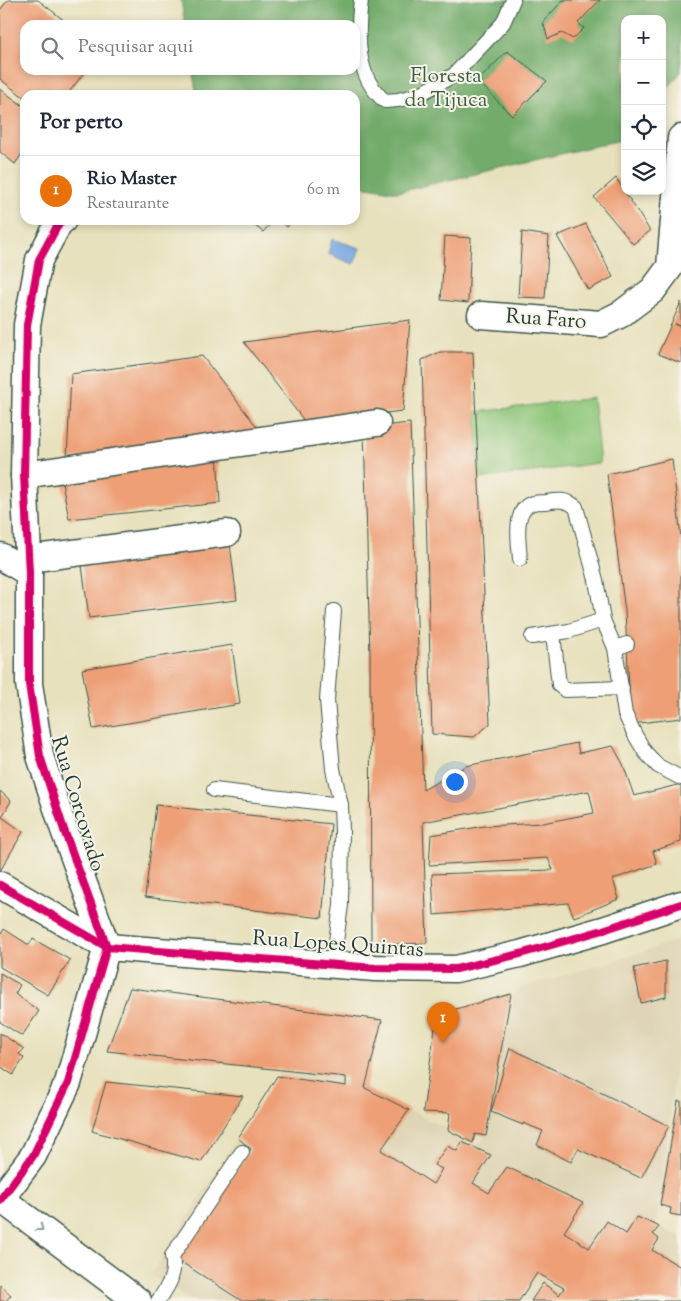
<!DOCTYPE html>
<html lang="pt">
<head>
<meta charset="utf-8">
<style>
  :root { --surface:#fff; --page:#f2f2f3; --text:#1f2937; --muted:#747a83; --line:#e0e1e3; --accent:#0f766e }
  body { margin:0; font-family:"Sorts Mill Goudy",serif; background:var(--page); color:var(--text) }
  .controls { position:absolute; right:15px; top:15px; display:grid; overflow:hidden; border-radius:10px; box-shadow:0 2px 8px #0003 }
  .controls button { width:45px; height:45px; display:grid; place-items:center; padding:0; border:0; border-bottom:1px solid var(--line); background:var(--surface); color:var(--text); font:25px sans-serif }
  .you { position:absolute; left:454px; top:781px; width:18px; height:18px; margin:-12px; border:4px solid #fff; border-radius:50%; background:#1a73e8; box-shadow:0 0 0 8px #1a73e833 }
  .badge { display:grid; place-items:center; width:32px; height:32px; border-radius:50%; background:var(--accent); color:#fff; font-size:16px; font-weight:700 }
  .pin { position:absolute; translate:-50% -41px; filter:drop-shadow(0 1px 2px #0008) }
  .pin::after { content:''; position:absolute; top:26px; width:18px; height:15px; background:inherit; clip-path:polygon(0 0,100% 0,50% 100%) }
  .list { margin:0; padding:0; list-style:none }
  h2 { display:flex; justify-content:space-between; align-items:center; height:65px; margin:0; padding:0 20px; font-size:21px }
  h2 small { font-size:16px; font-weight:400; color:var(--muted) }
  .list li { display:grid; grid-template-columns:32px 1fr auto; gap:15px; align-items:center; box-sizing:border-box; height:70px; padding:0 20px; border-top:1px solid var(--line) }
  .list b { display:block; font-size:19px; white-space:nowrap }
  .list p { margin:0; font-size:16px; white-space:nowrap; color:var(--muted) }
  .list em { font-size:16px; font-style:normal; color:var(--muted) }
  .icon { flex:none; width:28px; height:28px; fill:none; stroke:currentColor; stroke-width:2; stroke-linecap:round; stroke-linejoin:round }
  .map { position:relative; flex:none; width:681px; height:1301px; overflow:hidden }
  .search { position:absolute; background:var(--surface); box-shadow:0 2px 8px #0003; left:20px; top:20px; width:340px; height:55px; display:flex; align-items:center; gap:12px; box-sizing:border-box; padding:0 18px; border-radius:15px; color:var(--muted); font-size:19px }
  .panel { position:absolute; background:var(--surface); box-shadow:0 2px 8px #0003; left:20px; top:90px; width:340px; height:135px; border-radius:15px }
  .map>svg:first-child { display:block }
</style>
</head>
<body>
<div class="map">
<svg width="681" height="1301" viewBox="0 0 681 1301">
  <rect width="100%" height="100%" fill="#f7f3e8"/>
  <filter id="ink" filterUnits="userSpaceOnUse"><feTurbulence type="fractalNoise" baseFrequency=".02" numOctaves="2"/><feDisplacementMap in="SourceGraphic" scale="10" xChannelSelector="R" yChannelSelector="G"/><feConvolveMatrix kernelMatrix="1 2 1 2 8 2 1 2 1" color-interpolation-filters="sRGB"/></filter>
  <filter id="wash" filterUnits="userSpaceOnUse"><feTurbulence type="fractalNoise" baseFrequency=".0096" numOctaves="4" result="noise"/><feDisplacementMap in="SourceGraphic" scale="20" xChannelSelector="R" yChannelSelector="G"/><feGaussianBlur stdDeviation="1.12" result="paint"/><feColorMatrix in="noise" values="0 0 0 0 0 0 0 0 0 0 0 0 0 0 0 0 0 1.4 0 .05"/><feComposite in="paint" operator="in"/></filter>
  <g filter="url(#wash)">
    <rect width="100%" height="100%" fill="#e8e1bd"/>
    <!-- built -->
    <path fill="#dfd4b5" d="M681,939v84l-25,202 25,12v64h-489l-41,-26 130,-205 65,7v9l19,2 113,57 8,-9 17,-92 12,-55 100,-28z"/>
    <!-- green -->
    <path fill="#8ec67a" stroke="#568257" d="M593,398l7,65 -121,16 -3,-67z"/>
    <!-- forest -->
    <path fill="#72ab6a" stroke="#48744f" d="M181,0h500v72l-19,23v-76h-37v120l-227,53 -43,-7v-90h-153l-6,-5 -4,-20h163v-45h-170z"/>
    <!-- water -->
    <path fill="#78a7e2" stroke="#4c728b" d="M332,239l28,9 -6,16 -26,-10z"/>
    <g id="blocks">
      <!-- building -->
      <g fill="#ee9f76">
        <path d="M8,0h30l32,25h-45v45h61l-19,25h-42v3l-25,-19v-69z"/>
        <path d="M563,0h37l-22,23 6,5 -11,11 -11,-6 -14,6 -5,-17z"/>
        <path d="M507,51l40,30 -35,35 -34,-35z"/>
        <path d="M0,89l25,18v42l-10,15 -15,-12z"/>
        <path d="M616,178l34,53 -17,13 -39,-47z"/>
        <path d="M247,220h27l-11,12z"/>
        <path d="M277,220h17l-7,7z"/>
        <path d="M586,224l27,53 -25,13 -31,-54z"/>
        <path d="M522,232l27,4 -4,62 -27,-1z"/>
        <path d="M445,236l26,2 -3,65 -27,-3z"/>
        <path d="M681,302v24l-6,-2 6,3v36l-23,-9z"/>
        <path d="M410,320l-7,91 -98,11 -61,-80z"/>
        <path d="M440,352h33l17,372 -16,13 -42,-3 -10,-374z"/>
        <path d="M202,356l59,76 -194,28 4,-86z"/>
        <path d="M410,423l13,367 43,-24 111,-23 2,10 34,-7 10,18 11,32 47,-12v58l-28,9 4,13 -44,15 6,20 -45,18 -6,-14 -134,12 -2,-41 121,-4 -5,-12 -119,7 2,-30 54,-9 58,-3 51,-10 -5,-22 -166,31 4,121 -56,2 -1,-289 -6,-228z"/>
        <path d="M217,452l3,51 -151,16 -9,-48z"/>
        <path d="M672,459l9,79v180l-50,6 -6,-113 -18,-137z"/>
        <path d="M229,536l8,64 -148,18 -8,-60z"/>
        <path d="M232,645l8,59 -147,25 -11,-60z"/>
        <path d="M0,791l11,10 -9,16 21,15 -23,39z"/>
        <path d="M156,805l175,19 -9,94 -177,-21z"/>
        <path d="M4,929l25,16 4,-6 37,21 -22,35 -48,-28v-32z"/>
        <path d="M666,961v36l-25,6 -7,-35z"/>
        <path d="M0,973l20,12 -5,9 24,17 -17,25 -22,-14z"/>
        <path d="M130,988l252,32 -17,68 44,22 -28,40 52,34 9,-15 -8,-4 13,-19 10,5 5,-9 29,13 -18,28 16,10 18,-26 76,36 -19,29 25,16 18,-27 19,13 11,-17 19,8 3,2 -6,7 6,5 -7,11 29,17v34h-150l12,-18 16,12 5,-7 -27,-15 -18,28h-277l-64,-41 73,-111 -13,-11 39,-62 69,10v-9l-239,-26z"/>
        <path d="M511,994l-25,142 -11,-2 -2,9 -25,-13 2,-17 -27,-1 14,-98z"/>
        <path d="M0,1033l24,16 -5,5 5,4 -11,17 -13,-9z"/>
        <path d="M510,1048l159,78 -28,52 -63,-29 -7,13 -34,-17 6,-14 -20,-8v2l-32,-13z"/>
        <path d="M106,1082l137,14 -42,66 -109,-31z"/>
        <path d="M678,1101h3v115l-11,-2 1,-6 -11,-3z"/>
        <path d="M0,1285l11,10 -5,6h-6z"/>
      </g>
    </g>
  </g>
  <g filter="url(#ink)">
    <use href="#blocks" fill-opacity="0" stroke="#3d5649" stroke-width="1"/>
    <g fill="none" stroke-linecap="round" stroke-linejoin="round">
      <defs>
        <g id="service">
          <path d="M361,0c-4,35 -6,77 24,101l13,-1 20,-5 36,-20 49,-52 10,-23"/>
          <path d="M520,559c-1,-15 -7,-48 10,-55 4,-2 11,-2 16,-2 12,-2 20,-3 30,5l20,73 7,40 -34,11 -37,6"/>
          <path d="M603,620l12,28 12,-4"/>
          <path d="M553,634l6,51 6,5 57,-2"/>
          <path d="M615,648l10,66 10,21 10,17 13,14 23,12"/>
          <path d="M214,790l127,15"/>
          <path d="M333,964l8,-59 1,-74 -1,-26 -8,-36 -6,-69 7,-89"/>
          <path d="M158,1301c11,-16 18,-26 14,-45l70,-104"/>
        </g>
        <g id="minor">
          <path d="M481,315l120,9 20,-10 32,-24 17,-23 11,-129"/>
          <path d="M24,475l353,-52"/>
          <path d="M0,556l29,17"/>
          <path d="M28,559l199,-26"/>
          <path d="M0,885l107,62 268,21 81,1 64,-15 83,-24 78,-26"/>
          <path d="M1,1199l137,102"/>
          <path d="M0,1200l33,-44 35,-73 39,-136 -43,-117 -24,-74 -11,-72v-111l-5,-98 3,-150 12,-65 20,-37 4,-3"/>
        </g>
      </defs>
      <!-- service casing -->
      <use href="#service" stroke="#3d5649" stroke-width="16"/>
      <!-- minor casing -->
      <use href="#minor" stroke="#3d5649" stroke-width="29"/>
      <!-- service -->
      <use href="#service" stroke="#fff" stroke-width="14"/>
      <!-- minor -->
      <use href="#minor" stroke="#fff" stroke-width="26"/>
      <defs>
        <g id="cycleway">
          <path d="M0,885l107,62 268,21 81,1 64,-15 83,-24 78,-26"/>
          <path d="M0,1200l33,-44 35,-73 39,-136 -43,-117 -24,-74 -11,-72v-111l-5,-98 3,-150 12,-65 20,-37 4,-3"/>
        </g>
      </defs>
      <!-- cycleway casing -->
      <use href="#cycleway" stroke="#f7f3e8" stroke-width="11"/>
      <!-- cycleway -->
      <use href="#cycleway" stroke="#d6006c" stroke-width="8"/>
    </g>
    <!-- one-way arrows -->
    <defs><path id="oneway-chevron" d="M-2-3.5L2.5 0L-2 3.5" fill="none" stroke-width="1.6" stroke-linecap="round" stroke-linejoin="round" transform="scale(1.25)"/></defs>
    <use stroke="#8f9e9a" href="#oneway-chevron" transform="translate(40 1228) rotate(37)"/>
  </g>
  <g text-anchor="middle" dominant-baseline="central" stroke-width="4" stroke-linejoin="round" paint-order="stroke">
    <!-- park labels -->
    <g font-size="21" fill="#3b5f46" stroke="#f7f3e8">
      <text x="446" y="77">Floresta<tspan x="446" dy="24">da Tijuca</tspan></text>
    </g>
    <!-- street labels -->
    <g font-size="21" fill="#1f3d34" stroke="#f7f3e8">
      <text transform="translate(546 320) rotate(4)">Rua Faro</text>
      <text transform="translate(77 804) rotate(73)">Rua Corcovado</text>
      <text transform="translate(338 945) rotate(4)">Rua Lopes Quintas</text>
    </g>
  </g>
</svg>
<div class="controls">
<button>+</button>
<button>−</button>
<button><svg class="icon" aria-label="locate" viewBox="0 0 24 24"><circle cx="12" cy="12" r="6"/><path d="M12 2v4M12 18v4M2 12h4M18 12h4"/></svg></button>
<button><svg class="icon" aria-label="layers" viewBox="0 0 24 24"><path d="M12 4l9 5-9 5-9-5zM3 14l9 5 9-5"/></svg></button>
</div>
<div class="you"></div>
<div class="pin badge" style="left:443px;top:1043px;background:#e8710a">1</div>
<div class="search"><svg class="icon" aria-label="search" viewBox="0 0 24 24"><circle cx="10" cy="10" r="6"/><path d="M15 15l6 6"/></svg>Pesquisar aqui</div>
<section class="panel">
<h2>Por perto<small></small></h2>
<ul class="list">
<li><span class="badge" style="background:#e8710a">1</span><div><b>Rio Master</b><p>Restaurante</p></div><em>60 m</em></li>
</ul>
</section>
</div>
</body>
</html>
